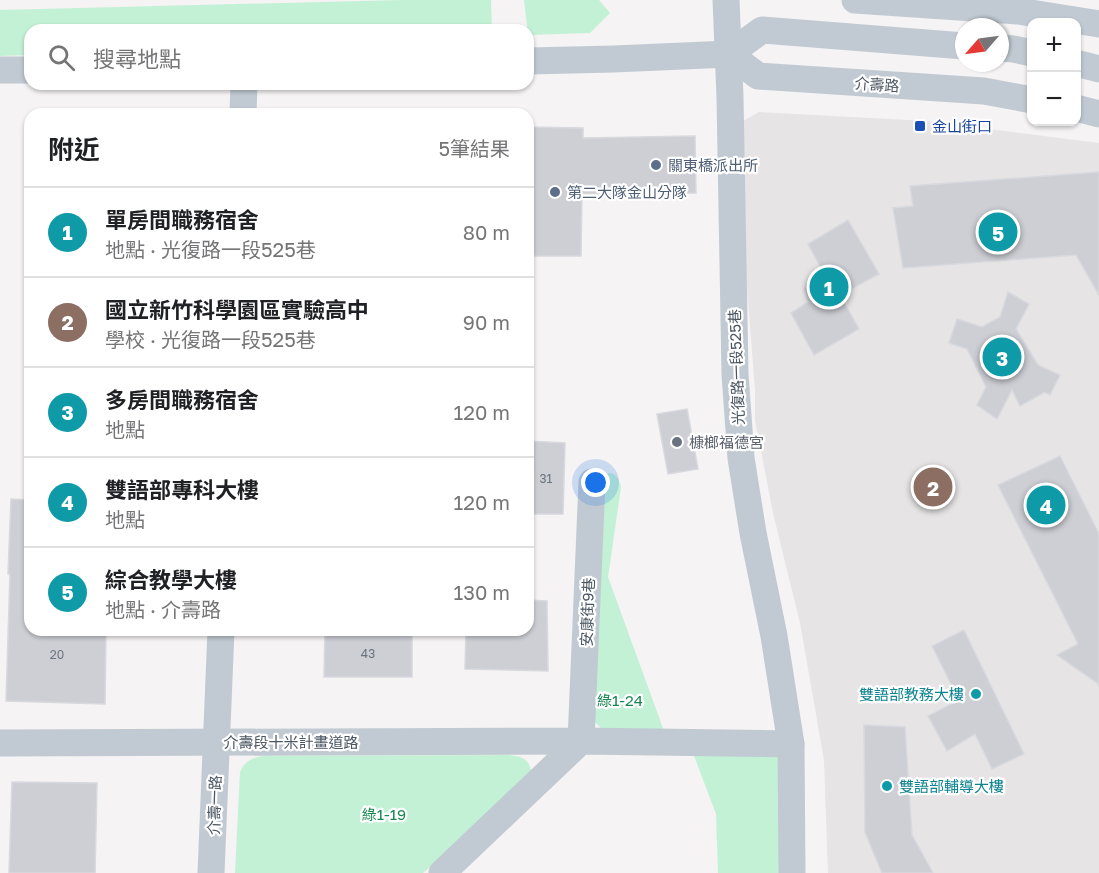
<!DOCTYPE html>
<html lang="zh-TW">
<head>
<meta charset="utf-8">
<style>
  :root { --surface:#fff; --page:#f2f2f2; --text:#202124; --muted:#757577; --line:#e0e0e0; --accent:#db2777 }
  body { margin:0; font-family:"Golos Text","Noto Sans TC",sans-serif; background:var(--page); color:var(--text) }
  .controls { position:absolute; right:18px; top:18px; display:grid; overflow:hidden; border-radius:12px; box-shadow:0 2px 4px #0004 }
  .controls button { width:54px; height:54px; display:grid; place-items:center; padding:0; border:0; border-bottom:2px solid var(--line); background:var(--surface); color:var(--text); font:30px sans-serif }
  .compass { position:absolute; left:955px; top:18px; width:54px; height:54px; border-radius:50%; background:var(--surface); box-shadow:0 2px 4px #0004; rotate:242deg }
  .you { position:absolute; left:596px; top:483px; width:21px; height:21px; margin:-15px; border:4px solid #fff; border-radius:50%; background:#1a73e8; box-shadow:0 0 0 9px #1a73e833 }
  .badge { display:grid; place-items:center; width:39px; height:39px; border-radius:50%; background:var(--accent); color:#fff; font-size:20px; font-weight:700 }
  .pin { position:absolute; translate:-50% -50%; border:3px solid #fff; box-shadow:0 2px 6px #0006 }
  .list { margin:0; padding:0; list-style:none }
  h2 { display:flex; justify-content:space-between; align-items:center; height:78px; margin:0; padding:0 24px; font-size:26px }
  h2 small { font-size:20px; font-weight:400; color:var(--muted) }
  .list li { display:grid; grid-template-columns:39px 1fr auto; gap:18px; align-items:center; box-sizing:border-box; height:90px; padding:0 24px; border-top:2px solid var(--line) }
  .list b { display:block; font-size:22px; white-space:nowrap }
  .list p { margin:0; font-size:20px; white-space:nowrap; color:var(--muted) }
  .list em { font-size:20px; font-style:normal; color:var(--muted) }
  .icon { flex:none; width:33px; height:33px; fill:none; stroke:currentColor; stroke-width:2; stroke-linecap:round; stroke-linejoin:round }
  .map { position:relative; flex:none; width:1099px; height:873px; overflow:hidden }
  .search { position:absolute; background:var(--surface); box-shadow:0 2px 4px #0004; left:24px; top:24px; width:510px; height:66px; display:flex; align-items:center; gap:15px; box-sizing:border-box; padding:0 21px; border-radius:18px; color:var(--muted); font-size:22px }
  .panel { position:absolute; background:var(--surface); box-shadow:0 2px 4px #0004; left:24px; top:108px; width:510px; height:528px; border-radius:18px }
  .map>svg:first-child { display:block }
</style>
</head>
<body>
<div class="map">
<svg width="1099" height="873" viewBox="0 0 1099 873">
  <rect width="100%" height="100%" fill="#f5f3f3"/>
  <!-- education -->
  <path fill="#e6e4e5" d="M759,112l168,9 172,22v730h-271l-4,-113 -24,-137 -27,-110 -18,-93v-30l-9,-117 -3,-152z"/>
  <!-- green -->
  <g fill="#c3f1d5">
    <path d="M401,0h90l1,30h-462v25l-30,1v-46z"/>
    <path d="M524,0h75l11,13 -20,20 -62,2z"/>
    <path d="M608,473c8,0 11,6 13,14l-13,90 56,154 -62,-2 -11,-11 12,-240z"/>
    <path d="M782,750l2,123h-66l-2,-59 -23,-61z"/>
    <path d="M509,755c15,2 20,4 23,19l-3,8 -106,91h-188l5,-101c4,-10 12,-14 22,-16z"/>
  </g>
  <!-- building -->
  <g fill="#cdcfd5" stroke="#d7d9de" stroke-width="1.5">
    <path d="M528,127l55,1v10l112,-2 1,57 -114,1 -1,62h-53z"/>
    <path d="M1099,172v123l-23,-40 -173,13 -10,-60 20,-2 -3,-20z"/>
    <path d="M848,220l31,54 -39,21 19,34 -45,26 -23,-42 17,-11 -4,-13 5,-12 14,-5 -15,-28z"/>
    <path d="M1008,292l21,12 -13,25 22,36 22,10 -10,20 -5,-3 -25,14 -8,-16 -15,29 -20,-14 9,-18 -19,-38 -18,-6 8,-24 25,8 18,-10z"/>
    <path d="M687,409l11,60 -30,5 -11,-60z"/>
    <path d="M528,441l37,2 -2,71h-35z"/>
    <path d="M1060,456l39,78v152l-2,-3 -40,-28 21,-11 -80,-159z"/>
    <path d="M11,499l19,1v130h76l-1,74 -99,-3 4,-127h-2z"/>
    <path d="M528,600l19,1 1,70 -83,-2 1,-39h62z"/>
    <path d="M325,630h87v47h-88z"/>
    <path d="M964,630l60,124 -32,15 -17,-35 -28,17 -19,-35 31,-16 -27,-54z"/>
    <path d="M864,725l41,2 7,108 21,38h-51l-17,-41z"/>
    <path d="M12,782l85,1 -2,90h-86z"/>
  </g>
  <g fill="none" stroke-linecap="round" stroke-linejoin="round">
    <!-- minor -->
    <g stroke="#c1cad2" stroke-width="27">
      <path d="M726,0l4,97 5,277 6,84 12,75 21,103 17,108 1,129"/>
      <path d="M855,0l163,11 81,13"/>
      <path d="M1000,48l13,1 19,4"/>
      <path d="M729,54l29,22 226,15 48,9"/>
      <path d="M528,61l86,-2 115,-5 33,-24 202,16"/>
      <path d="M1076,63l23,6"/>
      <path d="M0,70h30"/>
      <path d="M1076,108l23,6"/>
      <path d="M243,114l1,-30"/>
      <path d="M0,743l581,-2 11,-259"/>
      <path d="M211,873l10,-243"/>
      <path d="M442,873l139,-132 210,3"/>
    </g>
  </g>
  <!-- markers -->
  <rect fill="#1a4fb4" stroke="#fff" stroke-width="2" x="914" y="120" width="12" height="12" rx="3"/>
  <g fill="#5c6f8a" stroke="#fff" stroke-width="2">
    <circle cx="656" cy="165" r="6"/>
    <circle cx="555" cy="192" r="6"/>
  </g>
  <circle fill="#6b7280" stroke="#fff" stroke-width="2" cx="677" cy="442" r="6"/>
  <g fill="#0f9aa8" stroke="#fff" stroke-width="2">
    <circle cx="976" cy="694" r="6"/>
    <circle cx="887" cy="786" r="6"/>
  </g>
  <g text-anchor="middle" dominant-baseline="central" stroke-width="4.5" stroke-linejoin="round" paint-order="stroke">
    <!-- number labels -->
    <g font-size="12" fill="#6b747e">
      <text x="546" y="478">31</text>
      <text x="368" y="653">43</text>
      <text x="57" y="654">20</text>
    </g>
    <!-- street labels -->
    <g font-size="15" fill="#4a5661" stroke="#fff">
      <text transform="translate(877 84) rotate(4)">介壽路</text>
      <text transform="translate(736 367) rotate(-92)">光復路一段525巷</text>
      <text transform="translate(587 612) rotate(-88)">安康街9巷</text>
      <text x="291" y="742">介壽段十米計畫道路</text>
      <text transform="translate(214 805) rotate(-88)">介壽一路</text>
    </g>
    <!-- transit labels -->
    <g font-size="15" fill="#164399" stroke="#fff" text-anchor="start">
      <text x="932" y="126">金山街口</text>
    </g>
    <!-- service labels -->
    <g font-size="15" fill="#4e5e75" stroke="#fff" text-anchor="start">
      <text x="668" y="165">關東橋派出所</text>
      <text x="567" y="192">第二大隊金山分隊</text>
    </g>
    <!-- worship labels -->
    <g font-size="15" fill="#5b616d" stroke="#fff" text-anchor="start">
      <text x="689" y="442">槺榔福德宮</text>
    </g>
    <!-- culture labels -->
    <g font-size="15" fill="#0d838f" stroke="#fff" text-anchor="end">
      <text x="964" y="694">雙語部教務大樓</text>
      <text x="899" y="786" text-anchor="start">雙語部輔導大樓</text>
    </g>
    <!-- park labels -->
    <g font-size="15" fill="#17864f" stroke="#fff">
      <text x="620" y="700">綠1-24</text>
      <text x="384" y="814">綠1-19</text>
    </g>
  </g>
</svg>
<div class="controls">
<button>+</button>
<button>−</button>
</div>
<svg class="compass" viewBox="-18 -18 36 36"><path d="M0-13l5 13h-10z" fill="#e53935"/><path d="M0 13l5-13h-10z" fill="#757577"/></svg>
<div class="you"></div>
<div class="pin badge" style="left:829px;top:287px;background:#0f9aa8">1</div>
<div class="pin badge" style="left:933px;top:487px;background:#8d6e63">2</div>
<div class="pin badge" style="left:1002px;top:357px;background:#0f9aa8">3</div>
<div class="pin badge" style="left:1046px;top:505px;background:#0f9aa8">4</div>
<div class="pin badge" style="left:998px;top:232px;background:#0f9aa8">5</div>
<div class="search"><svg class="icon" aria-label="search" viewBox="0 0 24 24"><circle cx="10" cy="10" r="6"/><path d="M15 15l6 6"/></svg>搜尋地點</div>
<section class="panel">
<h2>附近<small>5筆結果</small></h2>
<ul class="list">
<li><span class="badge" style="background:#0f9aa8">1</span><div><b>單房間職務宿舍</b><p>地點 · 光復路一段525巷</p></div><em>80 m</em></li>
<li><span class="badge" style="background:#8d6e63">2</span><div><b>國立新竹科學園區實驗高中</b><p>學校 · 光復路一段525巷</p></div><em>90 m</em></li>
<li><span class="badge" style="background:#0f9aa8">3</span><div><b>多房間職務宿舍</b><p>地點</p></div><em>120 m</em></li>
<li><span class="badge" style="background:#0f9aa8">4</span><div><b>雙語部專科大樓</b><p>地點</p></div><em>120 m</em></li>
<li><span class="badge" style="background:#0f9aa8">5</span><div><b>綜合教學大樓</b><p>地點 · 介壽路</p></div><em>130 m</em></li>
</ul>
</section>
</div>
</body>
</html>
